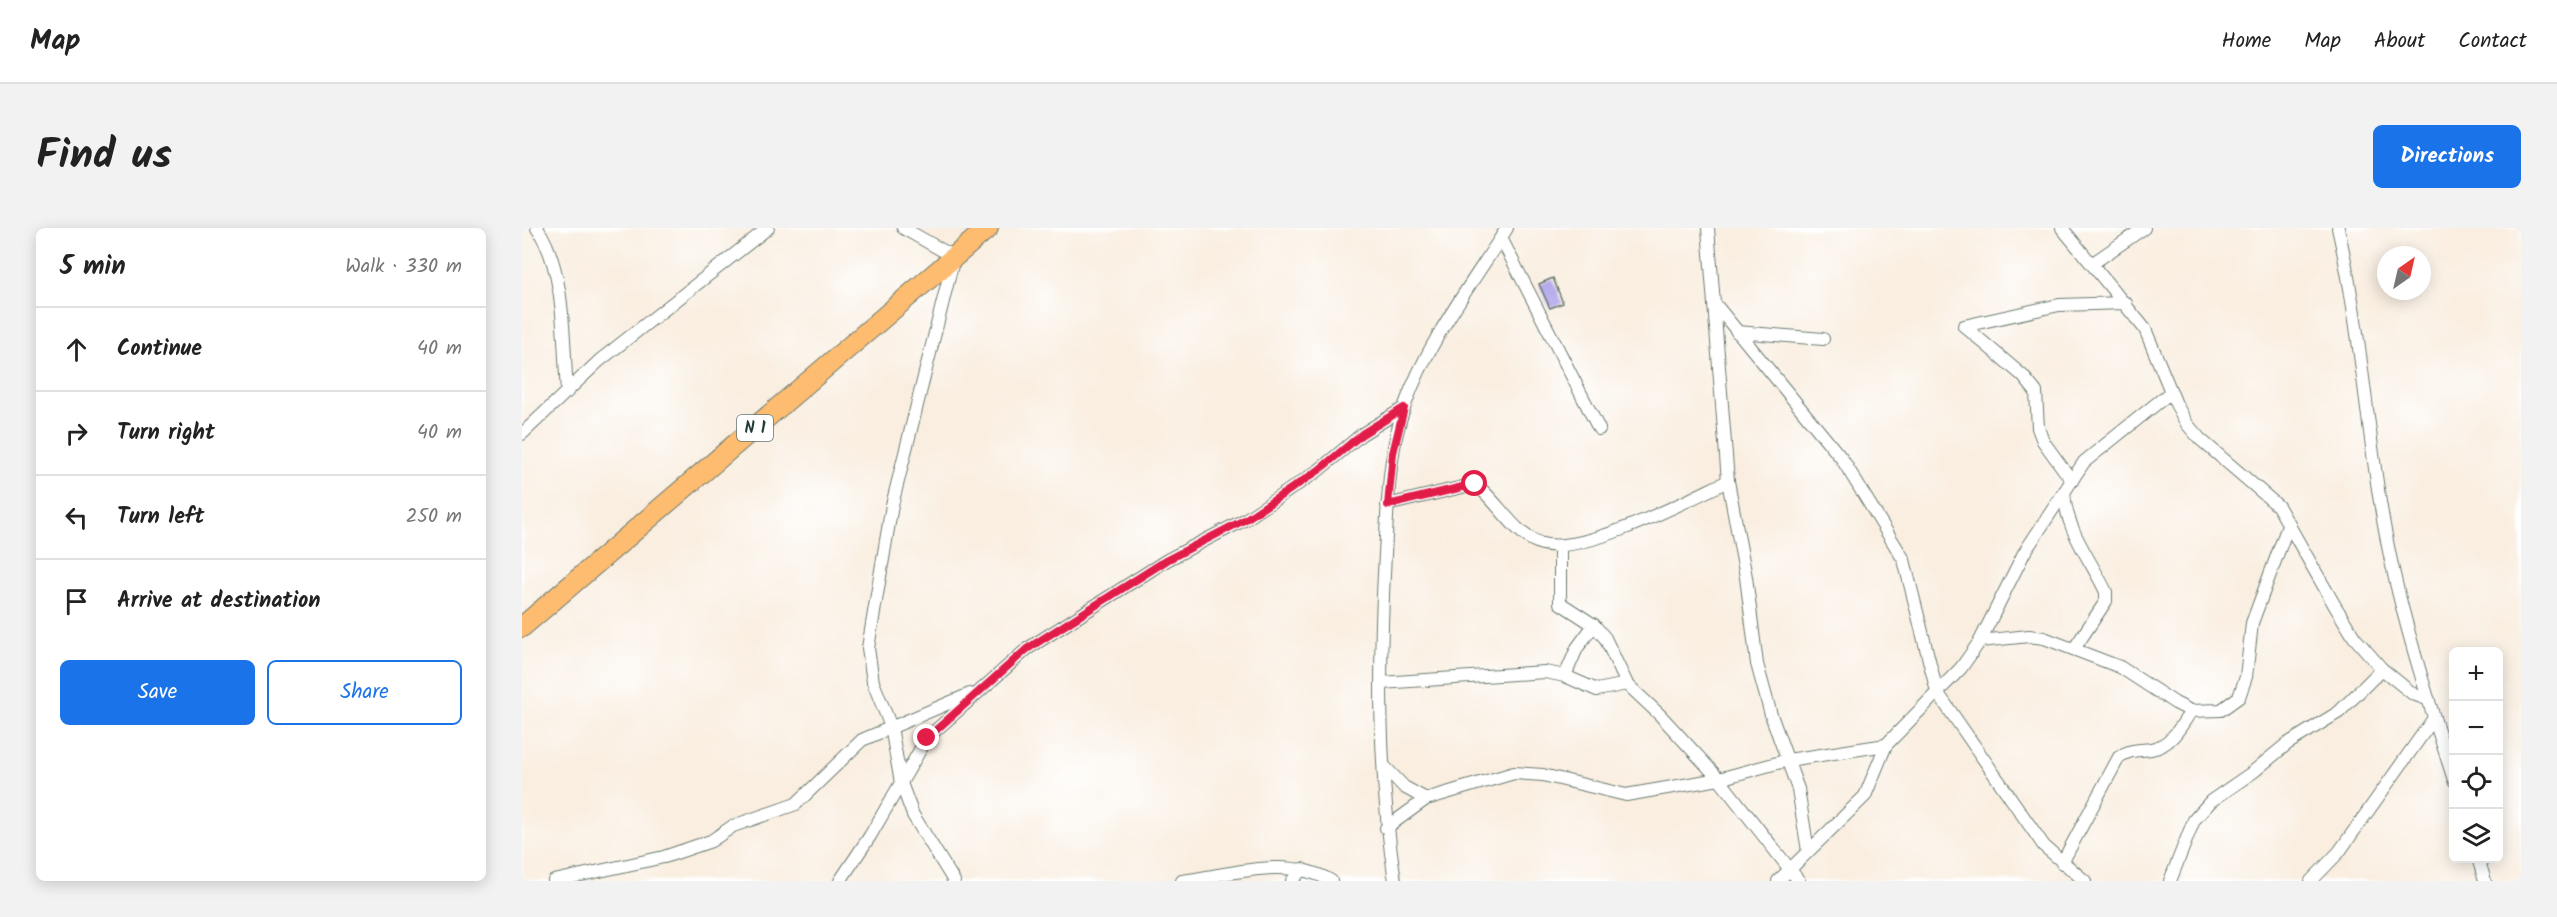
<!DOCTYPE html>
<html lang="en">
<head>
<meta charset="utf-8">
<style>
  :root { --surface:#fff; --page:#f2f2f2; --text:#222; --muted:#767676; --line:#e0e0e0; --accent:#1a73e8 }
  body { margin:0; font-family:Kalam,sans-serif; background:var(--page); color:var(--text) }
  .controls { position:absolute; right:18px; bottom:18px; display:grid; overflow:hidden; border-radius:9px; box-shadow:0 3px 15px #0003 }
  .controls button { width:54px; height:54px; display:grid; place-items:center; padding:0; border:0; border-bottom:2px solid var(--line); background:var(--surface); color:var(--text); font:30px sans-serif }
  .compass { position:absolute; left:1855px; top:18px; width:54px; height:54px; border-radius:50%; background:var(--surface); box-shadow:0 3px 15px #0003; rotate:34deg }
  .stop { position:absolute; width:18px; height:18px; margin:-14px; border:4px solid #e11d48; border-radius:50%; background:#fff }
  .stop.end { background:#e11d48; border-color:#fff; box-shadow:0 2px 6px #0008 }
  .list { margin:0; padding:0; list-style:none }
  h2 { display:flex; justify-content:space-between; align-items:center; height:78px; margin:0; padding:0 24px; font-size:26px }
  h2 small { font-size:20px; font-weight:400; color:var(--muted) }
  .list li { display:grid; grid-template-columns:39px 1fr auto; gap:18px; align-items:center; box-sizing:border-box; height:84px; padding:0 24px; border-top:2px solid var(--line) }
  .list b { display:block; font-size:22px; white-space:nowrap }
  .list em { font-size:20px; font-style:normal; color:var(--muted) }
  .actions { display:flex; gap:12px; padding:18px 24px }
  .actions a { flex:1; padding:14px 0; border:2px solid var(--accent); border-radius:9px; text-align:center; font-size:21px; color:var(--accent) }
  .actions .main { background:var(--accent); color:#fff }
  .icon { flex:none; width:33px; height:33px; fill:none; stroke:currentColor; stroke-width:2; stroke-linecap:round; stroke-linejoin:round }
  .map { position:relative; flex:none; width:1999px; height:653px; overflow:hidden; border-radius:9px }
  header { display:flex; align-items:center; gap:36px; box-sizing:border-box; height:84px; padding:0 30px; background:var(--surface); border-bottom:2px solid var(--line) }
  header strong { font-size:28px }
  nav { display:flex; gap:33px; margin-inline-start:auto; font-size:21px }
  .intro { display:flex; align-items:center; justify-content:space-between; box-sizing:border-box; height:144px; padding:0 36px }
  h1 { margin:0; font-size:42px }
  .button { padding:15px 27px; border-radius:9px; background:var(--accent); color:#fff; font-size:21px; font-weight:700 }
  main { display:flex; gap:36px; padding:0 36px }
  aside { flex:1; background:var(--surface); border-radius:9px; box-shadow:0 3px 15px #0003 }
  .map>svg:first-child { display:block }
</style>
</head>
<body>
<header>
<strong>Map</strong>
<nav><a>Home</a><a>Map</a><a>About</a><a>Contact</a></nav>
</header>
<div class="intro"><h1>Find us</h1><a class="button">Directions</a></div>
<main>
<aside>
<h2>5 min<small>Walk · 330 m</small></h2>
<ul class="list">
<li><svg class="icon" aria-label="ahead" viewBox="0 0 24 24"><path d="M12 20V5M6 11l6-6 6 6"/></svg><div><b>Continue</b></div><em>40 m</em></li>
<li><svg class="icon" aria-label="right" viewBox="0 0 24 24"><path d="M7 20v-9h11M14 6l5 5-5 5"/></svg><div><b>Turn right</b></div><em>40 m</em></li>
<li><svg class="icon" aria-label="left" viewBox="0 0 24 24"><path d="M17 20v-9H6M10 6l-5 5 5 5"/></svg><div><b>Turn left</b></div><em>250 m</em></li>
<li><svg class="icon" aria-label="arrive" viewBox="0 0 24 24"><path d="M6 21V4h12l-3 4 3 4H6"/></svg><div><b>Arrive at destination</b></div></li>
</ul>
<div class="actions"><a class="main">Save</a><a>Share</a></div>
</aside>
<div class="map">
<svg width="1999" height="653" viewBox="0 0 1999 653">
  <rect width="100%" height="100%" fill="#fff"/>
  <filter id="ink" filterUnits="userSpaceOnUse"><feTurbulence type="fractalNoise" baseFrequency=".0167" numOctaves="2"/><feDisplacementMap in="SourceGraphic" scale="12" xChannelSelector="R" yChannelSelector="G"/><feConvolveMatrix kernelMatrix="1 2 1 2 8 2 1 2 1" color-interpolation-filters="sRGB"/></filter>
  <filter id="wash" filterUnits="userSpaceOnUse"><feTurbulence type="fractalNoise" baseFrequency=".008" numOctaves="4" result="noise"/><feDisplacementMap in="SourceGraphic" scale="24" xChannelSelector="R" yChannelSelector="G"/><feGaussianBlur stdDeviation="1.35" result="paint"/><feColorMatrix in="noise" values="0 0 0 0 0 0 0 0 0 0 0 0 0 0 0 0 0 1.4 0 .05"/><feComposite in="paint" operator="in"/></filter>
  <g filter="url(#wash)">
    <rect width="100%" height="100%" fill="#f9eee0"/>
    <g id="blocks">
      <!-- building -->
      <path fill="#aca0ea" d="M1031,50l10,25 -13,5 -11,-24z"/>
    </g>
  </g>
  <g filter="url(#ink)">
    <use href="#blocks" fill-opacity="0" stroke="#6b7b70" stroke-width="1.5"/>
    <g fill="none" stroke-linecap="round" stroke-linejoin="round">
      <defs>
        <g id="minor">
          <path d="M15,0c29,42 26,114 30,164"/>
          <path d="M381,0l51,29 -62,248 -24,143 5,34 18,45 10,56 12,32 41,66"/>
          <path d="M1186,0l20,253 18,96 11,87 14,51 27,74 10,62"/>
          <path d="M1540,0l83,101 31,75 11,20 13,15 78,67 57,100 19,31 28,32 31,25 16,6"/>
          <path d="M1816,0c27,117 30,239 58,355 16,67 37,132 58,197"/>
          <path d="M979,10l98,191"/>
          <path d="M1571,35l51,-35"/>
          <path d="M1193,76l127,155 62,101 33,132 107,154 41,35"/>
          <path d="M1215,104l86,7"/>
          <path d="M0,206l77,-73 169,-133"/>
          <path d="M1550,253l-29,-40 -5,-13 -2,-36 -13,-16 -59,-50 95,-21 67,-2"/>
          <path d="M1542,264c2,39 26,66 42,100v9l-32,48"/>
          <path d="M865,277l88,-21c22,16 38,49 64,59 40,15 149,-43 189,-62"/>
          <path d="M1038,319v56l34,22 11,13 22,46 33,31 59,64 80,102"/>
          <path d="M1458,413l49,-5 15,2 76,29 55,36 16,8 30,-1 18,-13 7,-20 6,-54 37,-100"/>
          <path d="M1043,448l12,-28 17,-23"/>
          <path d="M859,455l164,-11 20,4 32,14 30,-6"/>
          <path d="M862,538l20,21 22,12"/>
          <path d="M864,600l40,-29 88,-26 29,2 83,20 93,-16 69,-19 98,-15"/>
          <path d="M1956,630l7,23"/>
          <path d="M1540,635l57,-106c11,-8 19,-6 32,-8 20,-3 30,-23 40,-38"/>
          <path d="M32,653l110,-24 47,-16 22,-15 63,-22 66,-64 108,-46"/>
          <path d="M318,653l30,-45 57,-98 100,-89 140,-89 79,-41 73,-49 43,-36 42,-26"/>
          <path d="M660,653c46,-6 106,-26 149,0"/>
          <path d="M770,653l10,-12"/>
          <path d="M873,653c-17,-108 -16,-219 -10,-327 3,-50 3,-102 20,-149 23,-64 66,-120 102,-177"/>
          <path d="M1256,653l87,-85 21,-51 75,-77 19,-27 44,-88 60,-91 87,-70"/>
          <path d="M1648,653l24,-61 17,-19 42,-29 34,-28 52,-32 43,-43"/>
          <path d="M1789,653l28,-29 95,-134"/>
        </g>
        <path id="trunk" d="M0,399l466,-399"/>
      </defs>
      <!-- minor casing -->
      <use href="#minor" stroke="#6b7b70" stroke-width="14"/>
      <!-- trunk casing -->
      <use href="#trunk" stroke="#6b7b70" stroke-width="22"/>
      <!-- minor -->
      <use href="#minor" stroke="#fff" stroke-width="12"/>
      <!-- trunk -->
      <use href="#trunk" stroke="#fdbc70" stroke-width="20"/>
    </g>
  </g>
  <g fill="none" stroke-linecap="round" stroke-linejoin="round" filter="url(#ink)">
    <!-- route -->
    <path stroke="#e11d48" stroke-width="8" d="M405,510l100,-89 140,-89 79,-41 73,-49 43,-36 42,-26 -11,45 -5,52 87,-21"/>
  </g>
  <g text-anchor="middle" dominant-baseline="central" stroke-width="6" stroke-linejoin="round" paint-order="stroke">
    <!-- shield labels -->
    <rect fill="#fff" stroke="#627771" stroke-width="1.5" x="215" y="187" width="36" height="26" rx="4.5"/>
    <g font-size="16" font-weight="bold" fill="#1f3d34">
      <text x="233" y="200">N 1</text>
    </g>
  </g>
</svg>
<div class="controls">
<button>+</button>
<button>−</button>
<button><svg class="icon" aria-label="locate" viewBox="0 0 24 24"><circle cx="12" cy="12" r="6"/><path d="M12 2v4M12 18v4M2 12h4M18 12h4"/></svg></button>
<button><svg class="icon" aria-label="layers" viewBox="0 0 24 24"><path d="M12 4l9 5-9 5-9-5zM3 14l9 5 9-5"/></svg></button>
</div>
<svg class="compass" viewBox="-18 -18 36 36"><path d="M0-13l5 13h-10z" fill="#e53935"/><path d="M0 13l5-13h-10z" fill="#767676"/></svg>
<div class="stop" style="left:953px;top:256px"></div>
<div class="stop end" style="left:405px;top:510px"></div>
</div>
</main>
</body>
</html>
